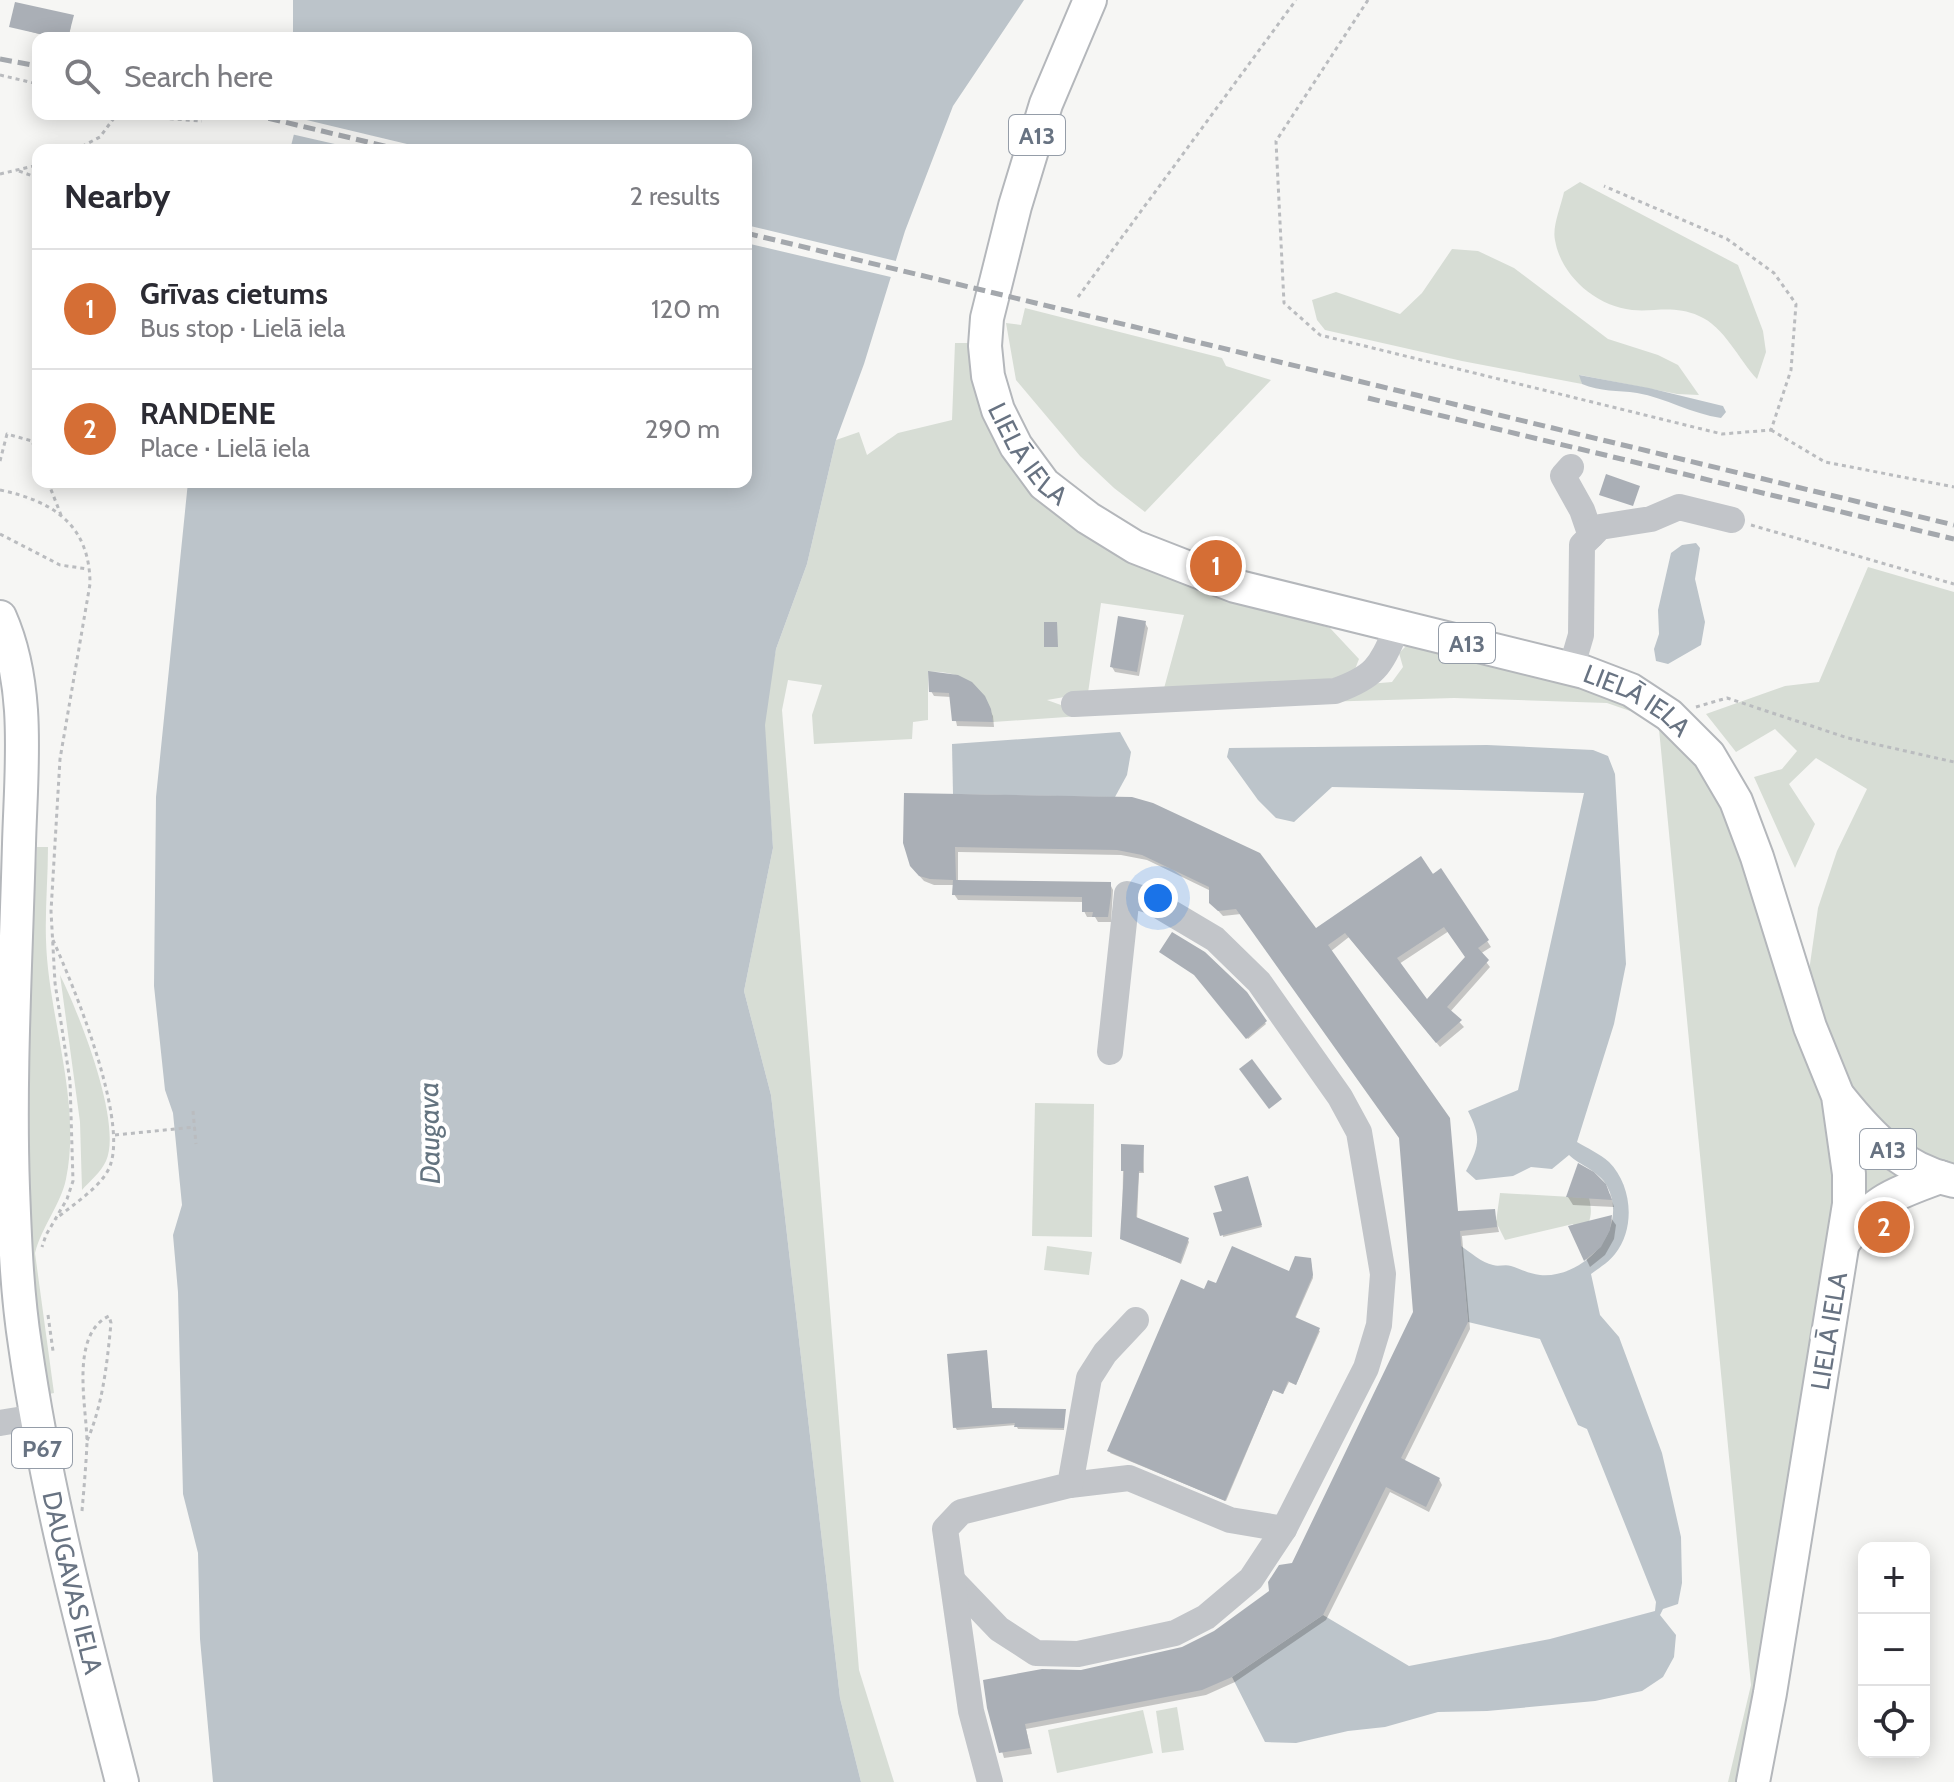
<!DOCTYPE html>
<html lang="en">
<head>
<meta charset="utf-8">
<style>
  :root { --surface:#fff; --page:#f7f7f7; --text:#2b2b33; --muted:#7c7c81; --line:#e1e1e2; --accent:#d56e35 }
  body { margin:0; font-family:Cabin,sans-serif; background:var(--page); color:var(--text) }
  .controls { position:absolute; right:24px; bottom:24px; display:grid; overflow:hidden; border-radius:16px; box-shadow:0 4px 20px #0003 }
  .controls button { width:72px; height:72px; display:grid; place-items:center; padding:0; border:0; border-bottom:2px solid var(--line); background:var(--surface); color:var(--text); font:40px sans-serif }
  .you { position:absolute; left:1158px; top:898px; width:28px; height:28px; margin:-20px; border:6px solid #fff; border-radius:50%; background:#1a73e8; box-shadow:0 0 0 12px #1a73e833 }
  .badge { display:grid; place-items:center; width:52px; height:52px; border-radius:50%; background:var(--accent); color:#fff; font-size:26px; font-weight:700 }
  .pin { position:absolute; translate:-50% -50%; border:4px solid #fff; box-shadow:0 2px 8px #0006 }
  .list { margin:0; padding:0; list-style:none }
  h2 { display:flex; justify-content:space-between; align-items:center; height:104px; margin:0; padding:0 32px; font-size:34px }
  h2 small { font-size:26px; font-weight:400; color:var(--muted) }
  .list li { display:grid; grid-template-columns:52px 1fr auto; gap:24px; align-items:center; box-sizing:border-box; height:120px; padding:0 32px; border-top:2px solid var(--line) }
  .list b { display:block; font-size:30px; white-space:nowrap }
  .list p { margin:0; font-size:26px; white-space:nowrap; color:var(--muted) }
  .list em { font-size:26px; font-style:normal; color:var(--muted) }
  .icon { flex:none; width:44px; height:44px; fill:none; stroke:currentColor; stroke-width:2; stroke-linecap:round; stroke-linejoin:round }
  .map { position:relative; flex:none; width:1954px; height:1782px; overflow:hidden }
  .search { position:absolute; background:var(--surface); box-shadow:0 4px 20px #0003; left:32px; top:32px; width:720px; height:88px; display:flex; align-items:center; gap:20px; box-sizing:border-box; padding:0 28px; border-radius:16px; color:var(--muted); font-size:30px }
  .panel { position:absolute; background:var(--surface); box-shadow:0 4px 20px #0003; left:32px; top:144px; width:720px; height:344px; border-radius:16px }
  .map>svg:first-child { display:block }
</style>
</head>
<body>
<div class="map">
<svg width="1954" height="1782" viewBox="0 0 1954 1782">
  <rect width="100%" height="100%" fill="#f6f6f4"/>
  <!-- green -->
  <g fill="#d7ddd5">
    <path d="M1580,182l158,83 25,66 3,21 -9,27c-18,-19 -33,-53 -58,-63 -25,-11 -43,-4 -67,-6 -36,-4 -71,-34 -77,-70 -3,-13 6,-34 9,-48z"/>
    <path d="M1452,249l26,2 36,17 94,71 50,16 20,10 21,30 -22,-1 -97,-19 2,9 -120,-23 -137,-31 -8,-10 -5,-20 24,-8 64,22 22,-21z"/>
    <path d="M1025,308l197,50 4,8 45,14 -126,132 -31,-24 -34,-32 -64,-76 -10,-57 15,2z"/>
    <path d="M955,343h17l5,50 116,144 76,40 161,51 29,31 -7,18 -189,15 21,-77 -83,-12 -13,90 -41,7 25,9 320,-27 11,-15 -4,-14 10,-10 172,39 60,28 31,24 37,45 32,66 84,266 11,73 -95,598h-13l23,-97 -92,-956 -26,-17 -26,-9 -153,-5 -200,6 -261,18c-5,-33 -31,-53 -65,-50v48l-15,2 -1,17 -98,5 -2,-29 10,-30 -34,-5 -6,30 77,960 35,112h-33l-21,-84 -69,-603 -27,-104 29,-143 -9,-123 7,-50 5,-26 31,-85 29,-124 23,-8 8,23 31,-22 54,-13z"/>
    <path d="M1868,567l86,25v576l-29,-6 -69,-60 -48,-124 10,-70 19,-57 30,-62 -51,-31 -27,26 26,40 -20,44 -41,-91 28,-8 15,-18 -22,-22 -39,23 -30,-38 79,-28 34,-4z"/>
    <path d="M37,847h11c0,31 -3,62 -2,93 2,76 36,162 20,239 -5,25 -24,47 -31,74l19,140 -10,2 -15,-128 -3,-226z"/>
    <path d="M60,975c18,36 63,148 46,186 -5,11 -16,20 -24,29l-2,-68z"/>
    <path d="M1035,1103l59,1 -2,133 -60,-1z"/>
    <path d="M1863,1153l35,25 -29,19 -10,-2 1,-39z"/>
    <path d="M1500,1193l89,5c4,16 2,26 -10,38l-6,-12 -68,16 -9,-18z"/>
    <path d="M1047,1246l45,6 -3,23 -45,-5z"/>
    <path d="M1177,1707l7,43 -22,3 -6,-42z"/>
    <path d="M1143,1710l10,43 -96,20 -9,-43z"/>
  </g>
  <!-- water -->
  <g fill="#bcc4ca">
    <path d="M293,0h731l-71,106 -48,125 -41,133 -28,76 -29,124 -31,85 -11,76 8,123 -29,143 27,104 69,603 21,84h-648l-13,-143 -2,-86 -15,-59 -5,-202 -5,-57 9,-30 -9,-92 -8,-23 -11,-104 2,-189 32,-315h558v-332h-456l9,-36h447v-76h-453z"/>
    <path d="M1579,375l70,13 74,18 3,6 -5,6c-29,-4 -55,-20 -84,-25 -19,-3 -37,-1 -55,-9z"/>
    <path d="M1696,543l4,5 -5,31 10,43 -4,23 -33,19 -12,-3 -2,-12 5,-15 -1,-24 13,-57 11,-8z"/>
    <path d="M1120,732l11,20 -4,23 -12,22 -162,-3 -1,-50z"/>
    <path d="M1487,745l106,5 15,6 7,18 11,190 -12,60 -37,118c10,6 23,12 32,20 23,23 27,66 6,92 -6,8 -16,14 -24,20l9,41 19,22 43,116 19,84 1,46 -4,21 -15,5 -3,6 16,20 -2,22 -11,20 -21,14 -47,10 -108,10 -49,1 -53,15 -37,4 -52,12 -31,-1 -33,-65 91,-62 86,51 141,-27 105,-28 1,-9 -69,-173 -9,-4 -38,-86 -72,-17 -7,-76c9,6 21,17 32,19 5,2 12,-1 18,1 10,3 18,8 29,9 44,4 90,-46 67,-89 -8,-15 -26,-20 -38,-31l-17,14 -21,-2 -18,9 -37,4 -10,-9c14,-26 15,-34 2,-60l50,-21 66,-297 -252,-6 -38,35 -18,-4 -18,-18 -31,-43 2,-9z"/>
  </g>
  <!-- pier -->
  <g fill="#f6f6f4">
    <path d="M294,117l138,33h-71l-70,-16z"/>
    <path d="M746,225l154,37 -5,16 -149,-35z"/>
  </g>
  <!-- shadow -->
  <g fill="#0003" fill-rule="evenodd">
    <path d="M72,17l-3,21h-16l-42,-12z"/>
    <path d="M1145,623l3,5 -9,48 -24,-4 -3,-5z"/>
    <path d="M971,684l12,13 10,19 1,11 -37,-1 -6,-29 -17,-1 -3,-5z"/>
    <path d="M1131,799l184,132 126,-61 50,77 -11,7 10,13 -40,45 14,15 -24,20 -91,-110 -19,15 127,270 37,-11 5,21 -37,4 8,93 -66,133 35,17 3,6 -13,27 -39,-20 -64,128 -91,62 -29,13 -180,34 6,25 -28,4 -15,-51 92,-35 98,-21 36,-18 56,-41 23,-27 121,-253 -14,-173 -160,-225 -18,2 -12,-13v-12l-64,-31 -26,-5 -163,-3v30l152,2 3,6 -2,32h-13l-3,-5h-8l-3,-6v-9l-126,-2 -4,-6 1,-9h-21l-10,-4 -8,-9 -11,-30zM1449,931l17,27 -39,44 -28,-38z"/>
    <path d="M1197,977l48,17 21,30 -18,15z"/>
    <path d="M1143,1147l1,26h-5l-2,47 51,20 1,2 -8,22 -59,-26 1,-68z"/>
    <path d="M1248,1180l14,47 -39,10 1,-25z"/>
    <path d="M1610,1194l4,13 -41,-2 -5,-8z"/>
    <path d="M1611,1218l5,7 -2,14 -9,16 -15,12 -19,-40z"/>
    <path d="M1311,1262l2,16 -18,41 25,12 -24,54 -7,-3 -6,12 -10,-4 -47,111 -116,-48 95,-162 12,-6 73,-11z"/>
    <path d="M986,1352l6,58 73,1 -1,19 -46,-1 -2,-4 -59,5 -2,-3z"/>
  </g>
  <!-- building -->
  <g fill="#aaafb6" fill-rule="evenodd">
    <path d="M15,2l59,13 -6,23h-11l-48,-11z"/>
    <path d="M1606,474l34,12 -7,20 -34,-11z"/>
    <path d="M1118,616l28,5 -9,51 -27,-5z"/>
    <path d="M1044,622h13l1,25h-14z"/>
    <path d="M928,671l30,4 14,7 13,14 6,13 2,13 -41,-1 -3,-28 -20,-1z"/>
    <path d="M904,793l228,4 21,6 107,50 56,75 105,-72 12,18 8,-6 48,72 -11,8 11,12 -42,47 15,13 -26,23 -91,-110 -17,12 122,173 8,93 37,-2 2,18 -37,4 8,91 -67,136 39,20 -14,29 -40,-20 -63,128 -91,62 -30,13 -177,34 5,24 -31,5 -12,-45 -4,-28 59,-11 39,1 101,-23 32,-16 55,-40 -1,-9 11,-17 13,-2 121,-251 -14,-174 -163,-229 -18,2 -9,-8v-16l-67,-32 -25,-5 -162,-3 1,33 155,2v14l-3,21h-16l1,-5h-11v-15l-130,-2 1,-15 -23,-1 -11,-3 -9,-10 -7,-23zM1444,927l21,30 -38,42 -30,-41z"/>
    <path d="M1172,932l33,20 42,40 20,29 -21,18 -52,-64 -35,-23z"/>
    <path d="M1252,1059l30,40 -13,10 -30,-40z"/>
    <path d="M1121,1144l23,1 -1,27 -4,-1 -3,46 53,21 -9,25 -60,-24 4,-68h-3z"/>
    <path d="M1578,1163l16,9 12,12 6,16 -46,-3z"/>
    <path d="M1248,1176l14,49 -42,11 -7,-23 9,-2 -8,-25z"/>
    <path d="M1612,1215l-2,15 -9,17 -17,14 -16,-35z"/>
    <path d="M1232,1246l57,25 6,-15 16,2 2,17 -18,42 25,11 -24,57 -8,-4 -5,13 -10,-4 -48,111 -118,-50 74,-172 23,10 4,-9 8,3z"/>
    <path d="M987,1350l5,58 74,1 -2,19 -50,-1 1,-4 -62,5 -6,-74z"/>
  </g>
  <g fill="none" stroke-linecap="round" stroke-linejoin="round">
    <defs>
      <g id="major">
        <path id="s1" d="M1090,0l-44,104 -31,102 -28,112 -2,28 3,30 10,34 18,36 28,38 44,34 47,29 100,39 349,86 47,18 38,25 40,40 27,46 21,56 53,170 28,69 11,78v30l-79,489 -17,89"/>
        <path id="s2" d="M0,617c31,70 21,152 19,227 -3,114 -10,230 -6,344 2,53 4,105 12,157 21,148 60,293 97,437"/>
        <path d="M1840,1098c32,40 62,71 114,83"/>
        <path d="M1844,1242c30,-43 48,-47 96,-65"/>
      </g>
    </defs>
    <!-- major casing -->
    <use href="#major" stroke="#b4b7bb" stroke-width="36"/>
    <!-- path -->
    <g stroke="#babcbf" stroke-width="3" stroke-dasharray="4 4" stroke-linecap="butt">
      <path d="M1368,0l-92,141 8,162 36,32 402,99 49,-4 20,-60 5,-66 -22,-31 -47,-34 -123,-53"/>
      <path d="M0,75l38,9"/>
      <path d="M114,118l15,-2 73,5"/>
      <path d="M75,150l25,-13 14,-19"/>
      <path d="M19,171l19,7"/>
      <path d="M0,174l38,-9"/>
      <path d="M1078,297l218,-297"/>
      <path d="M1771,430l54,32 129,25"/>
      <path d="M0,461l7,-27 25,7 6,15"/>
      <path d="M48,482l13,33"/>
      <path d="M0,490c53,11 90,35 90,94l-30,175 -9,152 4,72 15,98 3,100 -6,18 -21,36 -4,12"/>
      <path d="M1751,525l203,59"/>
      <path d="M0,534l60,31 28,4"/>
      <path d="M1696,707l31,-9 121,40 106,24"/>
      <path d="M53,940c21,47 73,174 58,223 -6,22 -38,41 -55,56"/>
      <path d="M193,1111l3,33"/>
      <path d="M115,1135l80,-8"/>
      <path d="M48,1315l5,36"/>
      <path d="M82,1511c2,-23 4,-46 5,-68 0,-35 -18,-108 22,-127l2,7c-4,41 -8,81 -24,118"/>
    </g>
    <!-- minor -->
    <g stroke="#c2c5c9" stroke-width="26">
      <path d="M1571,467l-8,9 19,34 9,26"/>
      <path d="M1571,669l10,-34 1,-90 18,-18 51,-8 28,-12 53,13"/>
      <path d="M1074,704l261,-13c42,-15 45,-25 63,-65"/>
      <path d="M0,1423l36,-6"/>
      <path d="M1070,1485l59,-7 101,42 54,9"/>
      <path d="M953,1581l46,48 37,24 42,1 97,-21 31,-16 45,-38 33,-50 82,-161 13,-43 4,-51 -24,-142 -19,-35 -81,-115 -44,-43 -64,-38 -24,-7 -17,158"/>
      <path d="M990,1782l-19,-71 -26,-182 16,-17 109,-27 19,-107 16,-25 31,-33"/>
    </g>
    <!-- major -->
    <use href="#major" stroke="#fff" stroke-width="32"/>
    <!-- rail -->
    <g stroke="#a4a8ad" stroke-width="5" stroke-dasharray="12 6" stroke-linecap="butt">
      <path d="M0,59l38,7"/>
      <path d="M251,114l150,36"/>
      <path d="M746,233l1208,292"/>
      <path d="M1368,398l586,141"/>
    </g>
  </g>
  <g text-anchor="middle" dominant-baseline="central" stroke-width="8" stroke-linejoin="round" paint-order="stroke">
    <!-- shield labels -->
    <g fill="#fff" stroke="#959da8" stroke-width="2">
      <rect x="1009" y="115" width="56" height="40" rx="6"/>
      <rect x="1439" y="623" width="56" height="40" rx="6"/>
      <rect x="1860" y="1129" width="56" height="40" rx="6"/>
      <rect x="12" y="1428" width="60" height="40" rx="6"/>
    </g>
    <g font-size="24" font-weight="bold" fill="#687382">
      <text x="1037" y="135">A13</text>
      <text x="1467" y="643">A13</text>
      <text x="1888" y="1149">A13</text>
      <text x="42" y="1448">P67</text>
    </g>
    <!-- street labels -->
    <g font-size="26" fill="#687382" stroke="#fff">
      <text stroke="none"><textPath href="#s1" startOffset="482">LIELĀ IELA</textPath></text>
      <text stroke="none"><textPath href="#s1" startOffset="1154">LIELĀ IELA</textPath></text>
      <text transform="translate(1829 1331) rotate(-81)">LIELĀ IELA</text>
      <text stroke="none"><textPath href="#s2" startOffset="974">DAUGAVAS IELA</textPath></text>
    </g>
    <!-- water labels -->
    <g font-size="28" font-style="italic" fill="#63737f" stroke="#fff">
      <text transform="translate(429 1133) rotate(-91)">Daugava</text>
    </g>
  </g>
</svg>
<div class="controls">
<button>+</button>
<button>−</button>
<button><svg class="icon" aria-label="locate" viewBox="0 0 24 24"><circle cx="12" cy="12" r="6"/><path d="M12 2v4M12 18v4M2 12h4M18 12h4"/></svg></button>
</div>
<div class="you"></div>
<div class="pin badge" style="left:1216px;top:566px">1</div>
<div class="pin badge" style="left:1884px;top:1227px">2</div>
<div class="search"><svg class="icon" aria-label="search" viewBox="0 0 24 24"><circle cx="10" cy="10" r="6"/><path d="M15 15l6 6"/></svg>Search here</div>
<section class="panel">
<h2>Nearby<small>2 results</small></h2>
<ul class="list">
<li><span class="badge">1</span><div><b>Grīvas cietums</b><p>Bus stop · Lielā iela</p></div><em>120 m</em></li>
<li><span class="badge">2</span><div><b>RANDENE</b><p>Place · Lielā iela</p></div><em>290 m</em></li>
</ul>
</section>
</div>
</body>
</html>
